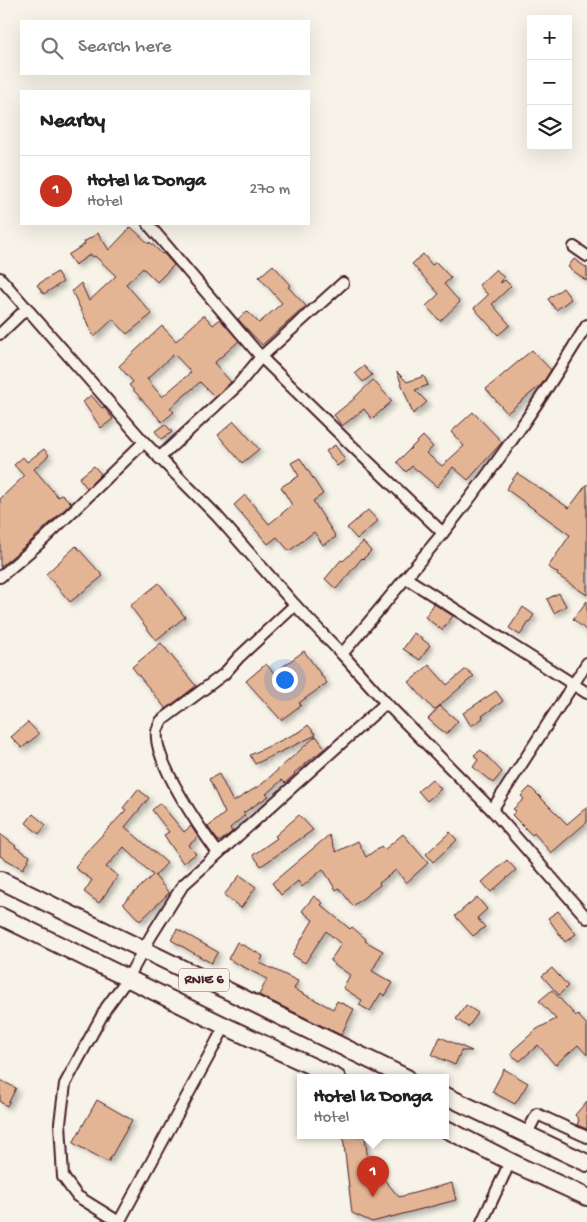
<!DOCTYPE html>
<html lang="en">
<head>
<meta charset="utf-8">
<style>
  :root { --surface:#fff; --page:#f2f2f2; --text:#222; --muted:#767676; --line:#e0e0e0; --accent:#c8321e }
  body { margin:0; font-family:"Gochi Hand",sans-serif; background:var(--page); color:var(--text) }
  .controls { position:absolute; right:15px; top:15px; display:grid; overflow:hidden; border-radius:0px; box-shadow:0 5px 20px #0002 }
  .controls button { width:45px; height:45px; display:grid; place-items:center; padding:0; border:0; border-bottom:1px solid var(--line); background:var(--surface); color:var(--text); font:25px sans-serif }
  .you { position:absolute; left:284px; top:679px; width:18px; height:18px; margin:-12px; border:4px solid #fff; border-radius:50%; background:#1a73e8; box-shadow:0 0 0 8px #1a73e833 }
  .badge { display:grid; place-items:center; width:32px; height:32px; border-radius:50%; background:var(--accent); color:#fff; font-size:16px; font-weight:700 }
  .pin { position:absolute; translate:-50% -41px; filter:drop-shadow(0 1px 2px #0008) }
  .pin::after { content:''; position:absolute; top:26px; width:18px; height:15px; background:inherit; clip-path:polygon(0 0,100% 0,50% 100%) }
  .popup { position:absolute; left:297px; top:1074px; width:152px; height:65px; box-sizing:border-box; display:grid; place-content:center; border-radius:0px; background:var(--surface); filter:drop-shadow(0 1px 4px #0005); font-size:16px; white-space:nowrap; color:var(--muted) }
  .popup b { font-size:19px; color:var(--text) }
  .popup::after { content:''; position:absolute; left:50%; top:100%; margin-left:-10px; border:10px solid transparent; border-top-color:var(--surface) }
  .list { margin:0; padding:0; list-style:none }
  h2 { display:flex; justify-content:space-between; align-items:center; height:65px; margin:0; padding:0 20px; font-size:21px }
  h2 small { font-size:16px; font-weight:400; color:var(--muted) }
  .list li { display:grid; grid-template-columns:32px 1fr auto; gap:15px; align-items:center; box-sizing:border-box; height:70px; padding:0 20px; border-top:1px solid var(--line) }
  .list b { display:block; font-size:19px; white-space:nowrap }
  .list p { margin:0; font-size:16px; white-space:nowrap; color:var(--muted) }
  .list em { font-size:16px; font-style:normal; color:var(--muted) }
  .icon { flex:none; width:28px; height:28px; fill:none; stroke:currentColor; stroke-width:2; stroke-linecap:round; stroke-linejoin:round }
  .map { position:relative; flex:none; width:587px; height:1222px; overflow:hidden }
  .search { position:absolute; background:var(--surface); box-shadow:0 5px 20px #0002; left:20px; top:20px; width:290px; height:55px; display:flex; align-items:center; gap:12px; box-sizing:border-box; padding:0 18px; border-radius:0px; color:var(--muted); font-size:19px }
  .panel { position:absolute; background:var(--surface); box-shadow:0 5px 20px #0002; left:20px; top:90px; width:290px; height:135px; border-radius:0px }
  .map>svg:first-child { display:block }
</style>
</head>
<body>
<div class="map">
<svg width="587" height="1222" viewBox="0 0 587 1222">
  <defs>
    <filter id="shadow"><feDropShadow dx="3.5" dy="3.5" stdDeviation="2.5" flood-color="#0004"/></filter>
  </defs>
  <rect width="100%" height="100%" fill="#f7f3e8"/>
  <filter id="ink" filterUnits="userSpaceOnUse"><feTurbulence type="fractalNoise" baseFrequency=".02" numOctaves="2"/><feDisplacementMap in="SourceGraphic" scale="10" xChannelSelector="R" yChannelSelector="G"/><feConvolveMatrix kernelMatrix="1 2 1 2 8 2 1 2 1" color-interpolation-filters="sRGB"/></filter>
  <g filter="url(#ink)">
    <!-- building -->
    <g fill="#e4b594" stroke="#4a1f2b" fill-rule="evenodd" filter="url(#shadow)">
      <path d="M131,227l18,17 1,-2 12,12 1,-1 11,12 -17,17 -14,-14 -17,16 26,30 -25,20 -14,-15 -19,18 -22,-46 9,-8 8,18 27,-25 -21,-20 -2,1 -2,-3 -16,11 -7,-10 17,-11 -1,-2 14,-9 11,17z"/>
      <path d="M423,254l9,11 4,-3 15,16 -7,6 16,18 -20,19 -14,-15 13,-12 -27,-30z"/>
      <path d="M574,259l13,9v13l-19,-14z"/>
      <path d="M273,265l18,20 -3,2 18,19 -44,39 -24,-26 9,-8 12,12 23,-20 -23,-26z"/>
      <path d="M496,269l8,9 -4,3 1,2 4,-3 6,6 -19,18 18,21 -12,10 -24,-27 14,-13 -9,-10z"/>
      <path d="M57,272l6,10 -19,12 -7,-9z"/>
      <path d="M563,288l8,11 -15,11 -8,-11z"/>
      <path d="M204,315l9,10 7,-6 19,22 -25,22 17,19 -16,15 -15,-15 -30,26 4,4 -12,10 -33,-37 4,-3 -14,-16 43,-40 14,15zM174,354l17,18 -29,25 -15,-18z"/>
      <path d="M532,350l19,20 -9,14 -35,29 -21,-24z"/>
      <path d="M364,366l8,9 -9,7 -8,-9z"/>
      <path d="M397,372l10,10 17,-6 4,9 -13,5 12,12 -14,12z"/>
      <path d="M373,380l19,21 -20,18 -8,-10 -22,17 -8,-11 21,-17h-1z"/>
      <path d="M91,395l11,13 2,-1 9,12 -12,9 -18,-26z"/>
      <path d="M473,412l29,30 -34,38 -15,-13 -16,20 -25,-21 -6,6 -9,-10 26,-26 10,11 -7,6 16,13 22,-20 -13,-14z"/>
      <path d="M234,421l25,28 -17,14 -24,-28z"/>
      <path d="M165,424l7,8 -11,7 -6,-8z"/>
      <path d="M335,445l10,15 -8,6 -11,-15z"/>
      <path d="M44,449l5,6 -15,14 24,28 4,-3 9,9 -40,38 -31,26v-68l24,-23 -10,-11 9,-8 4,5z"/>
      <path d="M300,458l23,36 -10,7 23,36 -13,8 -9,-13 -25,19 -12,-14 -9,7 -34,-39 11,-10 24,29 23,-19 -11,-18 18,-11 -8,-13z"/>
      <path d="M94,466l7,8 -14,14 -8,-10z"/>
      <path d="M517,473l52,35 18,-24v111l-30,-20 1,-2 -10,-6 22,-32 -64,-46z"/>
      <path d="M368,510l10,11 -21,18 -10,-11z"/>
      <path d="M363,542l8,9 -8,8 -1,-1 -26,31 -11,-10 16,-19 2,1z"/>
      <path d="M76,546l27,30 -33,26 -24,-28z"/>
      <path d="M159,583l26,34 -29,23 -26,-34z"/>
      <path d="M559,593l7,13 -12,7 -7,-14z"/>
      <path d="M587,601v30l-14,-12z"/>
      <path d="M434,604l19,12 -11,14 -17,-13z"/>
      <path d="M523,607l11,8 -14,20 -11,-7z"/>
      <path d="M414,633l16,12 -10,15 -17,-11z"/>
      <path d="M161,643l35,43 -30,23 -34,-42z"/>
      <path d="M304,651l23,32 -28,20 2,2 -20,15 -35,-39 20,-17 8,9z"/>
      <path d="M429,665l18,20 19,-16 8,7 -40,34 -25,-28z"/>
      <path d="M496,691l7,10 -21,15 1,2 -12,8 -8,-13z"/>
      <path d="M440,706l18,15 -12,13 -18,-15z"/>
      <path d="M28,722l11,12 -17,14 -11,-11z"/>
      <path d="M308,725l8,10 -61,29 -5,-9 51,-24z"/>
      <path d="M316,736l9,12 -31,25 1,1 -10,9 -3,-3 -16,14 3,2 -26,17 2,2 -15,13 2,4 -13,10 -11,-15 17,-14 -16,-34 10,-5 14,28 29,-18z"/>
      <path d="M481,750l21,22 -9,11 -20,-16 5,-7 -4,-5z"/>
      <path d="M432,779l9,10 -14,12 -9,-10z"/>
      <path d="M530,787l37,37 20,-17v15l-36,31 -17,-20 -2,2 -20,-20 4,-4 -3,-2 11,-10 -3,-3z"/>
      <path d="M138,789l11,9 -24,29 42,36 -12,13 14,17 -29,28 -17,-18 30,-28 -29,-28 -18,20 12,9 -19,27 -15,-11 8,-12 -17,-12 10,-15 41,-43 -3,-2z"/>
      <path d="M160,803l24,29 7,-6 7,11 -9,8 7,9 -13,9 -19,-28 5,-3 -17,-22z"/>
      <path d="M33,814l13,11 -7,9 -13,-11z"/>
      <path d="M299,815l14,15 -52,36 -8,-11 24,-17 -2,-2z"/>
      <path d="M450,832l7,8 -24,22 -7,-8z"/>
      <path d="M0,834l16,12 -1,1 15,9 -7,13 -23,-13z"/>
      <path d="M403,834l25,29 -22,20 -10,-13 -17,13 1,2 -27,21 -14,-18 -3,2 -13,-21 -21,18 -4,-6 -17,14 -9,-12 57,-48 7,17 22,-11 8,16 15,-11 3,4z"/>
      <path d="M507,860l9,10 -25,22 -9,-10z"/>
      <path d="M240,875l16,12 -15,21 -17,-13z"/>
      <path d="M314,896l9,7 -2,2 29,24 2,-2 14,12 -1,2 18,10 -11,20 21,12 -8,13 -4,-3 -11,18 -11,-6 3,-5 -19,-12 7,-13 -20,-14 11,-17 -15,-13 -21,32 -13,-8 21,-35 -11,-9z"/>
      <path d="M477,897l10,12 -10,9 8,9 -12,9 -18,-20z"/>
      <path d="M558,911l18,23 -11,8 -17,-24z"/>
      <path d="M177,929l41,23 -7,11 -40,-23z"/>
      <path d="M237,942l26,14 -3,7 38,18 -4,8 39,20 4,-8 17,8 -13,26 -82,-40 8,-16 -39,-20z"/>
      <path d="M552,968l16,18 -9,9 -17,-19z"/>
      <path d="M552,990l24,26 2,-1 9,10v30l-9,-10 -23,20 -17,-20 -18,16 -9,-6 2,-5 24,-21 19,-10 -17,-18z"/>
      <path d="M466,1005l12,8 -10,14 -12,-8z"/>
      <path d="M440,1037l32,14h-11l-6,14 -23,-10z"/>
      <path d="M504,1069l24,14 -13,21 -23,-12z"/>
      <path d="M0,1080l16,8 -9,18 -7,-4z"/>
      <path d="M97,1100l35,20 -24,42 -35,-19z"/>
      <path d="M587,1101v28l-10,-4 2,-5 -4,-5z"/>
      <path d="M343,1136h22l7,60 10,-19 17,20 53,-14 4,17 -84,22 -20,-9z"/>
    </g>
    <g fill="none" stroke-linecap="round" stroke-linejoin="round">
      <defs>
        <g id="street">
          <path d="M148,224l113,133 92,90 90,86"/>
          <path d="M574,247l13,9"/>
          <path d="M0,278l144,164 73,74 78,89 47,49 44,49 106,107 95,108"/>
          <path d="M0,334l27,-26"/>
          <path d="M159,458l79,-73 23,-28 82,-74"/>
          <path d="M0,577l42,-36 102,-99"/>
          <path d="M406,578l181,115"/>
          <path d="M342,654c34,-40 67,-80 100,-120 53,-66 101,-137 145,-209"/>
          <path d="M492,810l95,-147"/>
          <path d="M218,853c-17,-23 -65,-93 -61,-121 0,-3 3,-7 4,-11l63,-47 15,-17 56,-52"/>
          <path d="M225,1026l-106,196 -42,-26 -14,-19 -3,-54 5,-39 41,-76 22,-30 23,-42 32,-51 203,-182"/>
          <path d="M526,1135l11,-21 50,23"/>
          <path d="M482,1222l28,-60"/>
        </g>
        <g id="primary">
          <path d="M0,880l407,198"/>
          <path d="M0,916l225,110 112,52"/>
          <path d="M446,1096l141,67"/>
          <path d="M446,1129l73,37 68,31"/>
        </g>
      </defs>
      <!-- street casing -->
      <use href="#street" stroke="#4a1f2b" stroke-width="14"/>
      <!-- primary casing -->
      <use href="#primary" stroke="#4a1f2b" stroke-width="20"/>
      <!-- street -->
      <use href="#street" stroke="#f7f3e8" stroke-width="10"/>
      <!-- primary -->
      <use href="#primary" stroke="#f7f3e8" stroke-width="16"/>
    </g>
  </g>
  <g text-anchor="middle" dominant-baseline="central" stroke-width="4.5" stroke-linejoin="round" paint-order="stroke">
    <!-- shield labels -->
    <rect fill="#f7f3e8" stroke="#7e5f64" stroke-width="1" x="179" y="968.5" width="50" height="23" rx="4"/>
    <g font-size="14" font-weight="bold" fill="#4a1f2b">
      <text x="204" y="980">RNIE 6</text>
    </g>
  </g>
</svg>
<div class="controls">
<button>+</button>
<button>−</button>
<button><svg class="icon" aria-label="layers" viewBox="0 0 24 24"><path d="M12 4l9 5-9 5-9-5zM3 14l9 5 9-5"/></svg></button>
</div>
<div class="you"></div>
<div class="pin badge" style="left:373px;top:1197px">1</div>
<div class="popup"><b>Hotel la Donga</b>Hotel</div>
<div class="search"><svg class="icon" aria-label="search" viewBox="0 0 24 24"><circle cx="10" cy="10" r="6"/><path d="M15 15l6 6"/></svg>Search here</div>
<section class="panel">
<h2>Nearby<small></small></h2>
<ul class="list">
<li><span class="badge">1</span><div><b>Hotel la Donga</b><p>Hotel</p></div><em>270 m</em></li>
</ul>
</section>
</div>
</body>
</html>
